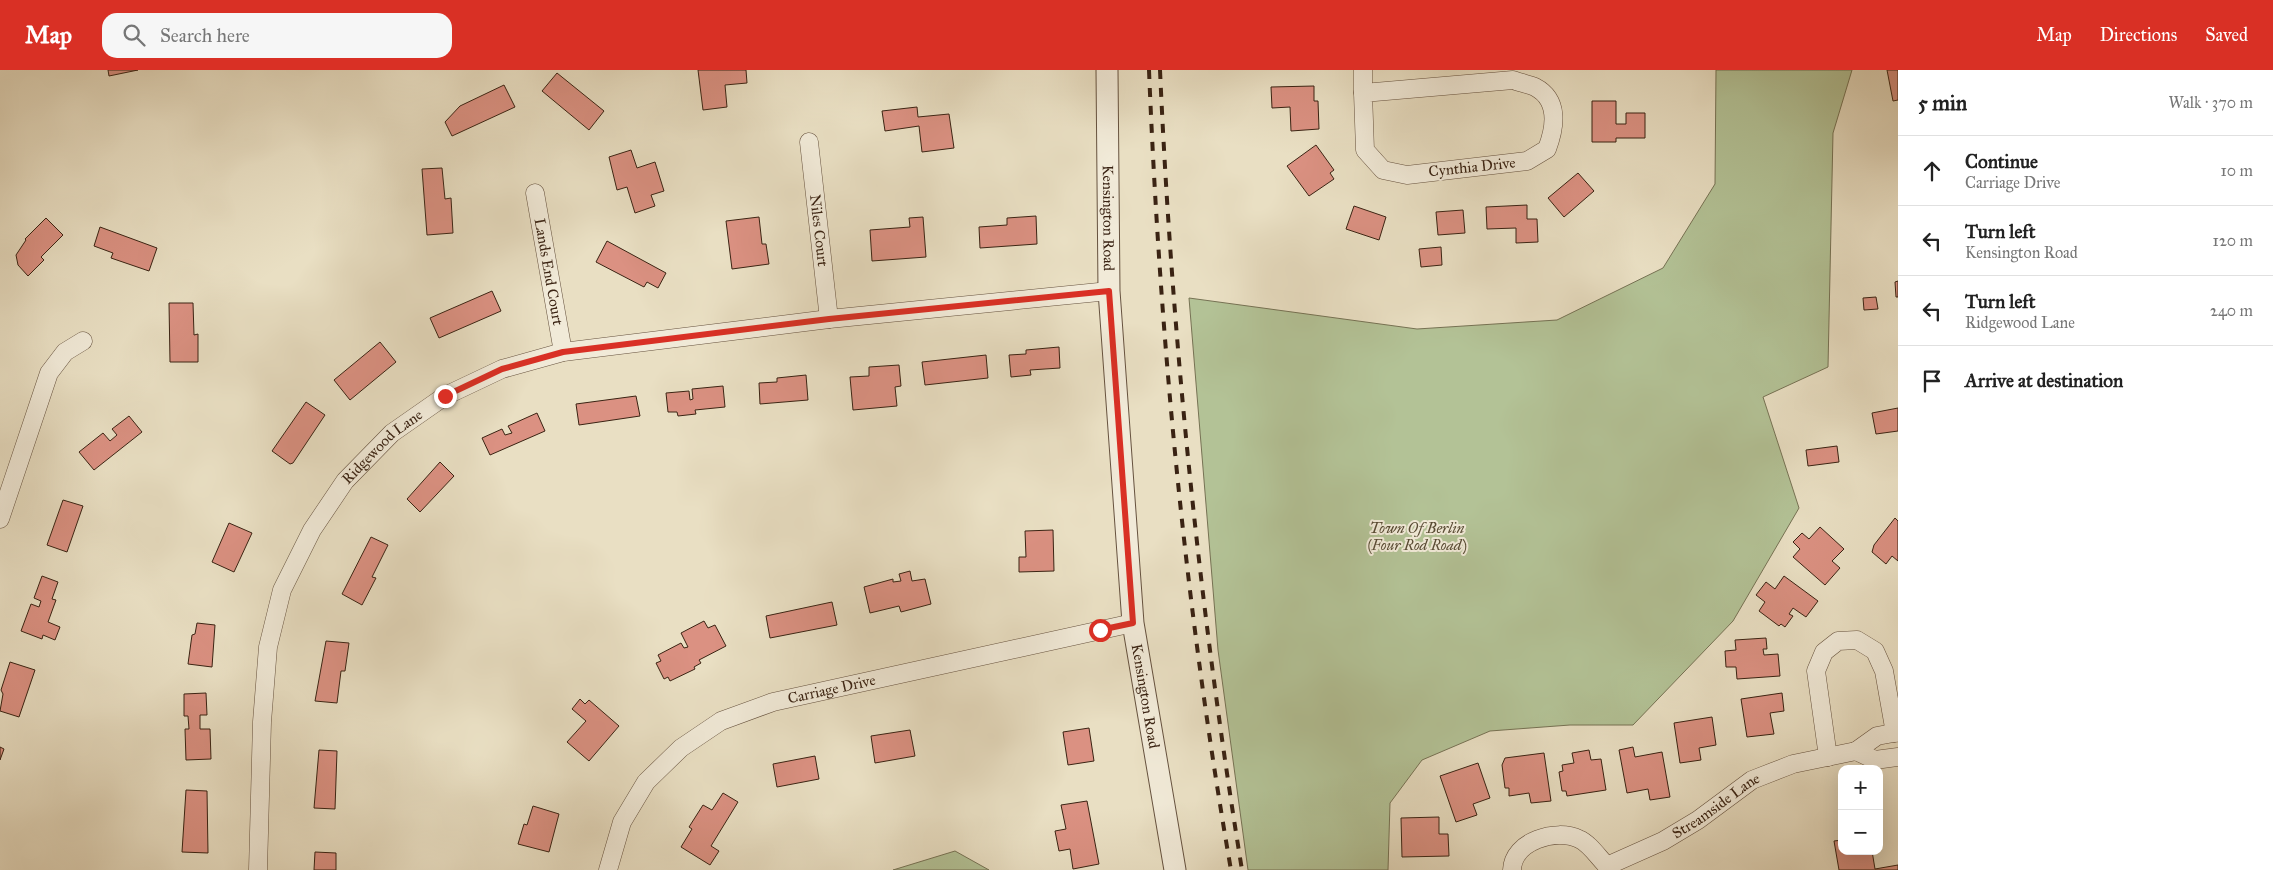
<!DOCTYPE html>
<html lang="en">
<head>
<meta charset="utf-8">
<style>
  :root { --surface:#fff; --page:#f6f6f6; --text:#222; --muted:#767676; --line:#e0e0e0; --accent:#d93025 }
  body { margin:0; font-family:"IM FELL Great Primer",serif; background:var(--page); color:var(--text) }
  .controls { position:absolute; right:15px; bottom:15px; display:grid; overflow:hidden; border-radius:10px; box-shadow:0 5px 20px #0002 }
  .controls button { width:45px; height:45px; display:grid; place-items:center; padding:0; border:0; border-bottom:1px solid var(--line); background:var(--surface); color:var(--text); font:25px sans-serif }
  .stop { position:absolute; width:15px; height:15px; margin:-11px; border:4px solid #d93025; border-radius:50%; background:#fff }
  .stop.end { background:#d93025; border-color:#fff; box-shadow:0 1px 5px #0008 }
  .list { margin:0; padding:0; list-style:none }
  h2 { display:flex; justify-content:space-between; align-items:center; height:65px; margin:0; padding:0 20px; font-size:21px }
  h2 small { font-size:16px; font-weight:400; color:var(--muted) }
  .list li { display:grid; grid-template-columns:32px 1fr auto; gap:15px; align-items:center; box-sizing:border-box; height:70px; padding:0 20px; border-top:1px solid var(--line) }
  .list b { display:block; font-size:19px; white-space:nowrap }
  .list p { margin:0; font-size:16px; white-space:nowrap; color:var(--muted) }
  .list em { font-size:16px; font-style:normal; color:var(--muted) }
  .icon { flex:none; width:28px; height:28px; fill:none; stroke:currentColor; stroke-width:2; stroke-linecap:round; stroke-linejoin:round }
  .map { position:relative; flex:none; width:1898px; height:800px; overflow:hidden }
  header { display:flex; align-items:center; gap:30px; box-sizing:border-box; height:70px; padding:0 25px; background:var(--accent); color:#fff }
  header strong { font-size:24px }
  nav { display:flex; gap:28px; margin-inline-start:auto; font-size:18px }
  .search { width:350px; height:45px; background:var(--page); display:flex; align-items:center; gap:12px; box-sizing:border-box; padding:0 18px; border-radius:15px; color:var(--muted); font-size:19px }
  main { display:flex }
  aside { flex:1; background:var(--surface) }
  .map>svg:first-child { display:block }
</style>
</head>
<body>
<header>
<strong>Map</strong>
<div class="search"><svg class="icon" aria-label="search" viewBox="0 0 24 24"><circle cx="10" cy="10" r="6"/><path d="M15 15l6 6"/></svg>Search here</div>
<nav><a>Map</a><a>Directions</a><a>Saved</a></nav>
</header>
<main>
<div class="map">
<svg width="1898" height="800" viewBox="0 0 1898 800">
  <rect width="100%" height="100%" fill="#e9dfc3"/>
  <filter id="stains"><feTurbulence type="fractalNoise" baseFrequency=".004" numOctaves="4"/><feColorMatrix values="0 0 0 0 .2 0 0 0 0 .09 0 0 0 0 .02 0 0 0 .5 -.17"/></filter>
  <radialGradient id="worn" r=".72"><stop offset=".6" stop-color="#630" stop-opacity="0"/><stop offset="1" stop-color="#630" stop-opacity=".3"/></radialGradient>
  <!-- green -->
  <g fill="#b3c296" stroke="#767254">
    <path d="M1716,0h136l-19,63 -5,234 -65,30 36,111 -66,113 -100,104h-63l-80,6 -68,29 -32,43 -2,67h-140l-30,-220 -29,-352 228,31 140,-9 106,-52 52,-84z"/>
    <path d="M955,781l34,19h-96z"/>
  </g>
  <!-- building -->
  <g fill="#db9182" stroke="#3a2313">
    <path d="M108,0h30l-29,6z"/>
    <path d="M698,0h48l1,13 -22,2 2,22 -24,3z"/>
    <path d="M1887,0h11v30l-5,1z"/>
    <path d="M557,3l47,38 -15,19 -47,-39z"/>
    <path d="M504,15l11,22 -63,29 -7,-14 15,-16z"/>
    <path d="M1314,16v15h4l1,28 -28,2 -1,-24 -18,1 -1,-21z"/>
    <path d="M1592,31h24v23h10v-11h19v25h-29v4h-24z"/>
    <path d="M917,37l1,10 31,-3 5,34 -32,4 -3,-26 -34,5 -3,-20z"/>
    <path d="M1316,75l18,25 -4,3 4,6 -25,17 -22,-30z"/>
    <path d="M631,80l6,18 18,-6 9,29 -13,4 4,11 -20,7 -8,-26 -10,3 -8,-33z"/>
    <path d="M442,98l3,31 6,-1 2,35 -26,2 -5,-66z"/>
    <path d="M1578,103l16,18 -30,26 -16,-19z"/>
    <path d="M1527,135v14h10l1,23 -22,1v-15l-29,1 -1,-22z"/>
    <path d="M1354,136l32,11 -7,23 -33,-11z"/>
    <path d="M1463,140l2,23 -27,2 -2,-23z"/>
    <path d="M1036,146l1,28 -57,4 -1,-21 28,-2v-7z"/>
    <path d="M759,147l3,27h4l3,20 -37,5 -6,-48z"/>
    <path d="M923,147l3,40 -54,4 -2,-31 40,-3 -1,-9z"/>
    <path d="M46,148l17,17 -22,22 3,3 -16,16 -10,-11 -2,-10 10,-15 -1,-1z"/>
    <path d="M100,157l57,21 -8,23 -38,-13 2,-5 -19,-7z"/>
    <path d="M607,171l59,32 -8,15 -11,-6 -3,5 -48,-25z"/>
    <path d="M1441,177l1,18 -21,2 -2,-18z"/>
    <path d="M1898,211v16h-2l-1,-15z"/>
    <path d="M492,221l9,20 -62,27 -9,-20z"/>
    <path d="M1876,227l2,12 -14,1 -1,-12z"/>
    <path d="M169,233h24l1,32 4,-1v28h-28z"/>
    <path d="M380,272l16,20 -46,38 -16,-20z"/>
    <path d="M1059,277l1,21 -30,2 1,5 -20,2 -2,-22 17,-1v-4z"/>
    <path d="M986,285l2,23 -63,7 -3,-23z"/>
    <path d="M899,295l2,21 -6,1 2,19 -44,4 -3,-33 19,-1v-9z"/>
    <path d="M806,305l2,25 -48,4 -1,-21 18,-1v-4z"/>
    <path d="M723,316l2,21 -30,3 1,4 -18,2 -1,-4h-9l-2,-19 23,-2 1,9 3,-1 -1,-10z"/>
    <path d="M636,326l4,20 -61,9 -3,-21z"/>
    <path d="M306,332l19,13 -32,48 -3,1 -18,-13z"/>
    <path d="M1898,338v23l-22,3 -4,-21z"/>
    <path d="M537,343l8,18 -55,24 -8,-17 20,-9 3,6 7,-2 -4,-7z"/>
    <path d="M129,346l13,16 -48,38 -15,-18 24,-19 7,8 7,-6 -5,-6z"/>
    <path d="M1837,376l2,16 -31,4 -2,-16z"/>
    <path d="M440,392l14,14 -34,36 -13,-13z"/>
    <path d="M63,430l20,6 -16,46 -20,-7z"/>
    <path d="M1895,448l3,3v40l-6,-5 -6,8 -14,-12 2,-7z"/>
    <path d="M229,453l23,10 -18,39 -22,-10z"/>
    <path d="M1820,457l24,22 -12,12 8,7 -15,17 -32,-28 7,-8 -7,-7 9,-9 7,6z"/>
    <path d="M1053,460l1,41 -35,1v-15h7l-1,-26z"/>
    <path d="M371,467l17,8 -16,32 4,1 -14,27 -20,-11z"/>
    <path d="M910,501l2,10 13,-2 6,25 -30,8 -2,-6 -29,7 -6,-26 29,-8v3l8,-1 -2,-7z"/>
    <path d="M42,506l16,6 -6,17 4,1 -8,22 12,5 -5,13 -12,-5 -1,4 -21,-8 10,-27 8,3 2,-6 -7,-3z"/>
    <path d="M1784,506l34,25 -12,16 -13,-9 -4,6 4,2 -8,11 -4,-3 -2,2 -20,-15 6,-9 -9,-7 10,-13 9,7z"/>
    <path d="M832,532l5,23 -67,13 -4,-22z"/>
    <path d="M704,551l4,7 7,-3 11,21 -27,14 2,3 -7,4 1,2 -25,12 -2,-4 -4,2 -8,-16 5,-2 -3,-6 23,-12 3,5 4,-1 -7,-14z"/>
    <path d="M197,553l18,2 -3,42 -24,-3 4,-29 3,-1z"/>
    <path d="M1766,568l1,11h-4l1,6 14,-1 2,22 -43,3 -1,-12h-10l-1,-16 11,-1 -1,-10z"/>
    <path d="M326,571l23,2 -4,28h-4l-4,32 -22,-2z"/>
    <path d="M10,592l25,8 -16,47 -19,-6 3,-17 -2,-4z"/>
    <path d="M206,623l1,22h-7v14h10l1,30 -25,1 -1,-31h4l-1,-13h-4v-22z"/>
    <path d="M1782,623l2,18 -14,2 4,21 -27,3 -6,-38z"/>
    <path d="M580,629l5,5 4,-4 30,26 -30,35 -22,-19 19,-21 -14,-12z"/>
    <path d="M1712,647l4,28 -17,3 2,12 -21,3 -6,-40z"/>
    <path d="M1089,658l5,33 -26,4 -5,-33z"/>
    <path d="M910,660l5,26 -40,7 -4,-27z"/>
    <path d="M0,677l4,2 -4,11z"/>
    <path d="M1633,677l2,10 27,-5 8,45 -20,3 -2,-11 -21,4 -8,-43z"/>
    <path d="M319,680l18,1 -2,58 -21,-1z"/>
    <path d="M1589,680l2,10 10,-1 5,31 -39,6 -1,-5h-4l-3,-19 4,-1 -1,-6 12,-2 -2,-10z"/>
    <path d="M1544,683l7,48 -20,2 -2,-10 -20,3v-8h-4l-3,-23 3,-7z"/>
    <path d="M815,686l4,23 -42,8 -4,-23z"/>
    <path d="M1478,693l12,35 -17,6 4,11 -21,7 -16,-46z"/>
    <path d="M186,720l21,1 1,62 -26,-1z"/>
    <path d="M723,723l15,9 -27,44 8,5 -9,14 -29,-18 11,-18 -3,-2 14,-22 9,5z"/>
    <path d="M1087,731l12,63 -26,5 -3,-20 -11,2 -4,-20 11,-2 -5,-24z"/>
    <path d="M533,736l26,8 -10,38 -31,-8 6,-20 3,1z"/>
    <path d="M1439,747v17h9l1,22 -47,1 -1,-39z"/>
    <path d="M1842,770v11h30l3,18 23,-4v5h-59l-5,-29z"/>
    <path d="M315,782l21,1v17h-22z"/>
  </g>
  <g fill="none" stroke-linecap="round" stroke-linejoin="round">
    <defs>
      <g id="minor">
        <path d="M1363,0v23"/>
        <path d="M1513,10c7,3 16,4 22,7 25,13 20,41 12,62l-20,12 -120,14 -24,-5 -18,-20 -2,-57z"/>
        <path id="s1" d="M809,72l20,177"/>
        <path id="s2" d="M535,123l28,159"/>
        <path d="M0,449l49,-146 16,-21 18,-11"/>
        <path d="M1898,662l-21,4 -21,15 19,9 23,-3"/>
        <path d="M1828,687l-12,-86 8,-19 14,-11 19,-1 18,11 9,20 11,62"/>
        <path id="s3" d="M1607,796l56,-25 35,-21 54,-40 41,-16 63,-13"/>
        <path id="s4" d="M258,800l4,-148 6,-75 14,-57 30,-60 33,-49 47,-48 53,-37 57,-27 61,-17 266,-33 280,-28"/>
        <path id="s5" d="M608,800l14,-48 24,-40 35,-34 40,-27 52,-19 360,-79"/>
        <path d="M1512,800c1,-29 44,-42 67,-31 10,4 20,19 28,27"/>
      </g>
      <g id="tertiary">
        <path id="s6" d="M1107,0l2,221 24,332 42,247"/>
      </g>
    </defs>
    <!-- minor casing -->
    <use href="#minor" stroke="#66523f" stroke-width="19"/>
    <!-- tertiary casing -->
    <use href="#tertiary" stroke="#66523f" stroke-width="23"/>
    <!-- minor -->
    <use href="#minor" stroke="#f1ead8" stroke-width="18"/>
    <!-- tertiary -->
    <use href="#tertiary" stroke="#f1ead8" stroke-width="21"/>
    <!-- rail -->
    <g stroke="#3a2313" stroke-width="4" stroke-dasharray="9 9" stroke-linecap="butt">
      <path d="M1149,0c11,268 36,536 82,800"/>
      <path d="M1160,0c12,267 39,536 82,800"/>
    </g>
  </g>
  <g fill="none" stroke-linecap="round" stroke-linejoin="round">
    <!-- route -->
    <path stroke="#d93025" stroke-width="6" d="M445,326l57,-27 61,-17 266,-33 280,-28 24,332 -33,7"/>
  </g>
  <g text-anchor="middle" dominant-baseline="central" stroke-width="4" stroke-linejoin="round" paint-order="stroke">
    <!-- street labels -->
    <g font-size="15" fill="#3a2313" stroke="#f1ead8">
      <text transform="translate(1472 97) rotate(-6)">Cynthia Drive</text>
      <text stroke="none"><textPath href="#s6" startOffset="148">Kensington Road</textPath></text>
      <text stroke="none"><textPath href="#s1" startOffset="89">Niles Court</textPath></text>
      <text stroke="none"><textPath href="#s2" startOffset="80">Lands End Court</textPath></text>
      <text stroke="none"><textPath href="#s4" startOffset="459">Ridgewood Lane</textPath></text>
      <text stroke="none"><textPath href="#s5" startOffset="309">Carriage Drive</textPath></text>
      <text stroke="none"><textPath href="#s6" startOffset="628">Kensington Road</textPath></text>
      <text stroke="none"><textPath href="#s3" startOffset="125">Streamside Lane</textPath></text>
    </g>
    <!-- park labels -->
    <g font-size="15" font-style="italic" fill="#584b34" stroke="#f1ead8">
      <text x="1417" y="458">Town Of Berlin<tspan x="1417" dy="17">(Four Rod Road)</tspan></text>
    </g>
  </g>
  <rect width="100%" height="100%" filter="url(#stains)"/>
  <rect width="100%" height="100%" fill="url(#worn)"/>
</svg>
<div class="controls">
<button>+</button>
<button>−</button>
</div>
<div class="stop" style="left:1100px;top:560px"></div>
<div class="stop end" style="left:445px;top:326px"></div>
</div>
<aside>
<h2>5 min<small>Walk · 370 m</small></h2>
<ul class="list">
<li><svg class="icon" aria-label="ahead" viewBox="0 0 24 24"><path d="M12 20V5M6 11l6-6 6 6"/></svg><div><b>Continue</b><p>Carriage Drive</p></div><em>10 m</em></li>
<li><svg class="icon" aria-label="left" viewBox="0 0 24 24"><path d="M17 20v-9H6M10 6l-5 5 5 5"/></svg><div><b>Turn left</b><p>Kensington Road</p></div><em>120 m</em></li>
<li><svg class="icon" aria-label="left" viewBox="0 0 24 24"><path d="M17 20v-9H6M10 6l-5 5 5 5"/></svg><div><b>Turn left</b><p>Ridgewood Lane</p></div><em>240 m</em></li>
<li><svg class="icon" aria-label="arrive" viewBox="0 0 24 24"><path d="M6 21V4h12l-3 4 3 4H6"/></svg><div><b>Arrive at destination</b></div></li>
</ul>
</aside>
</main>
</body>
</html>
